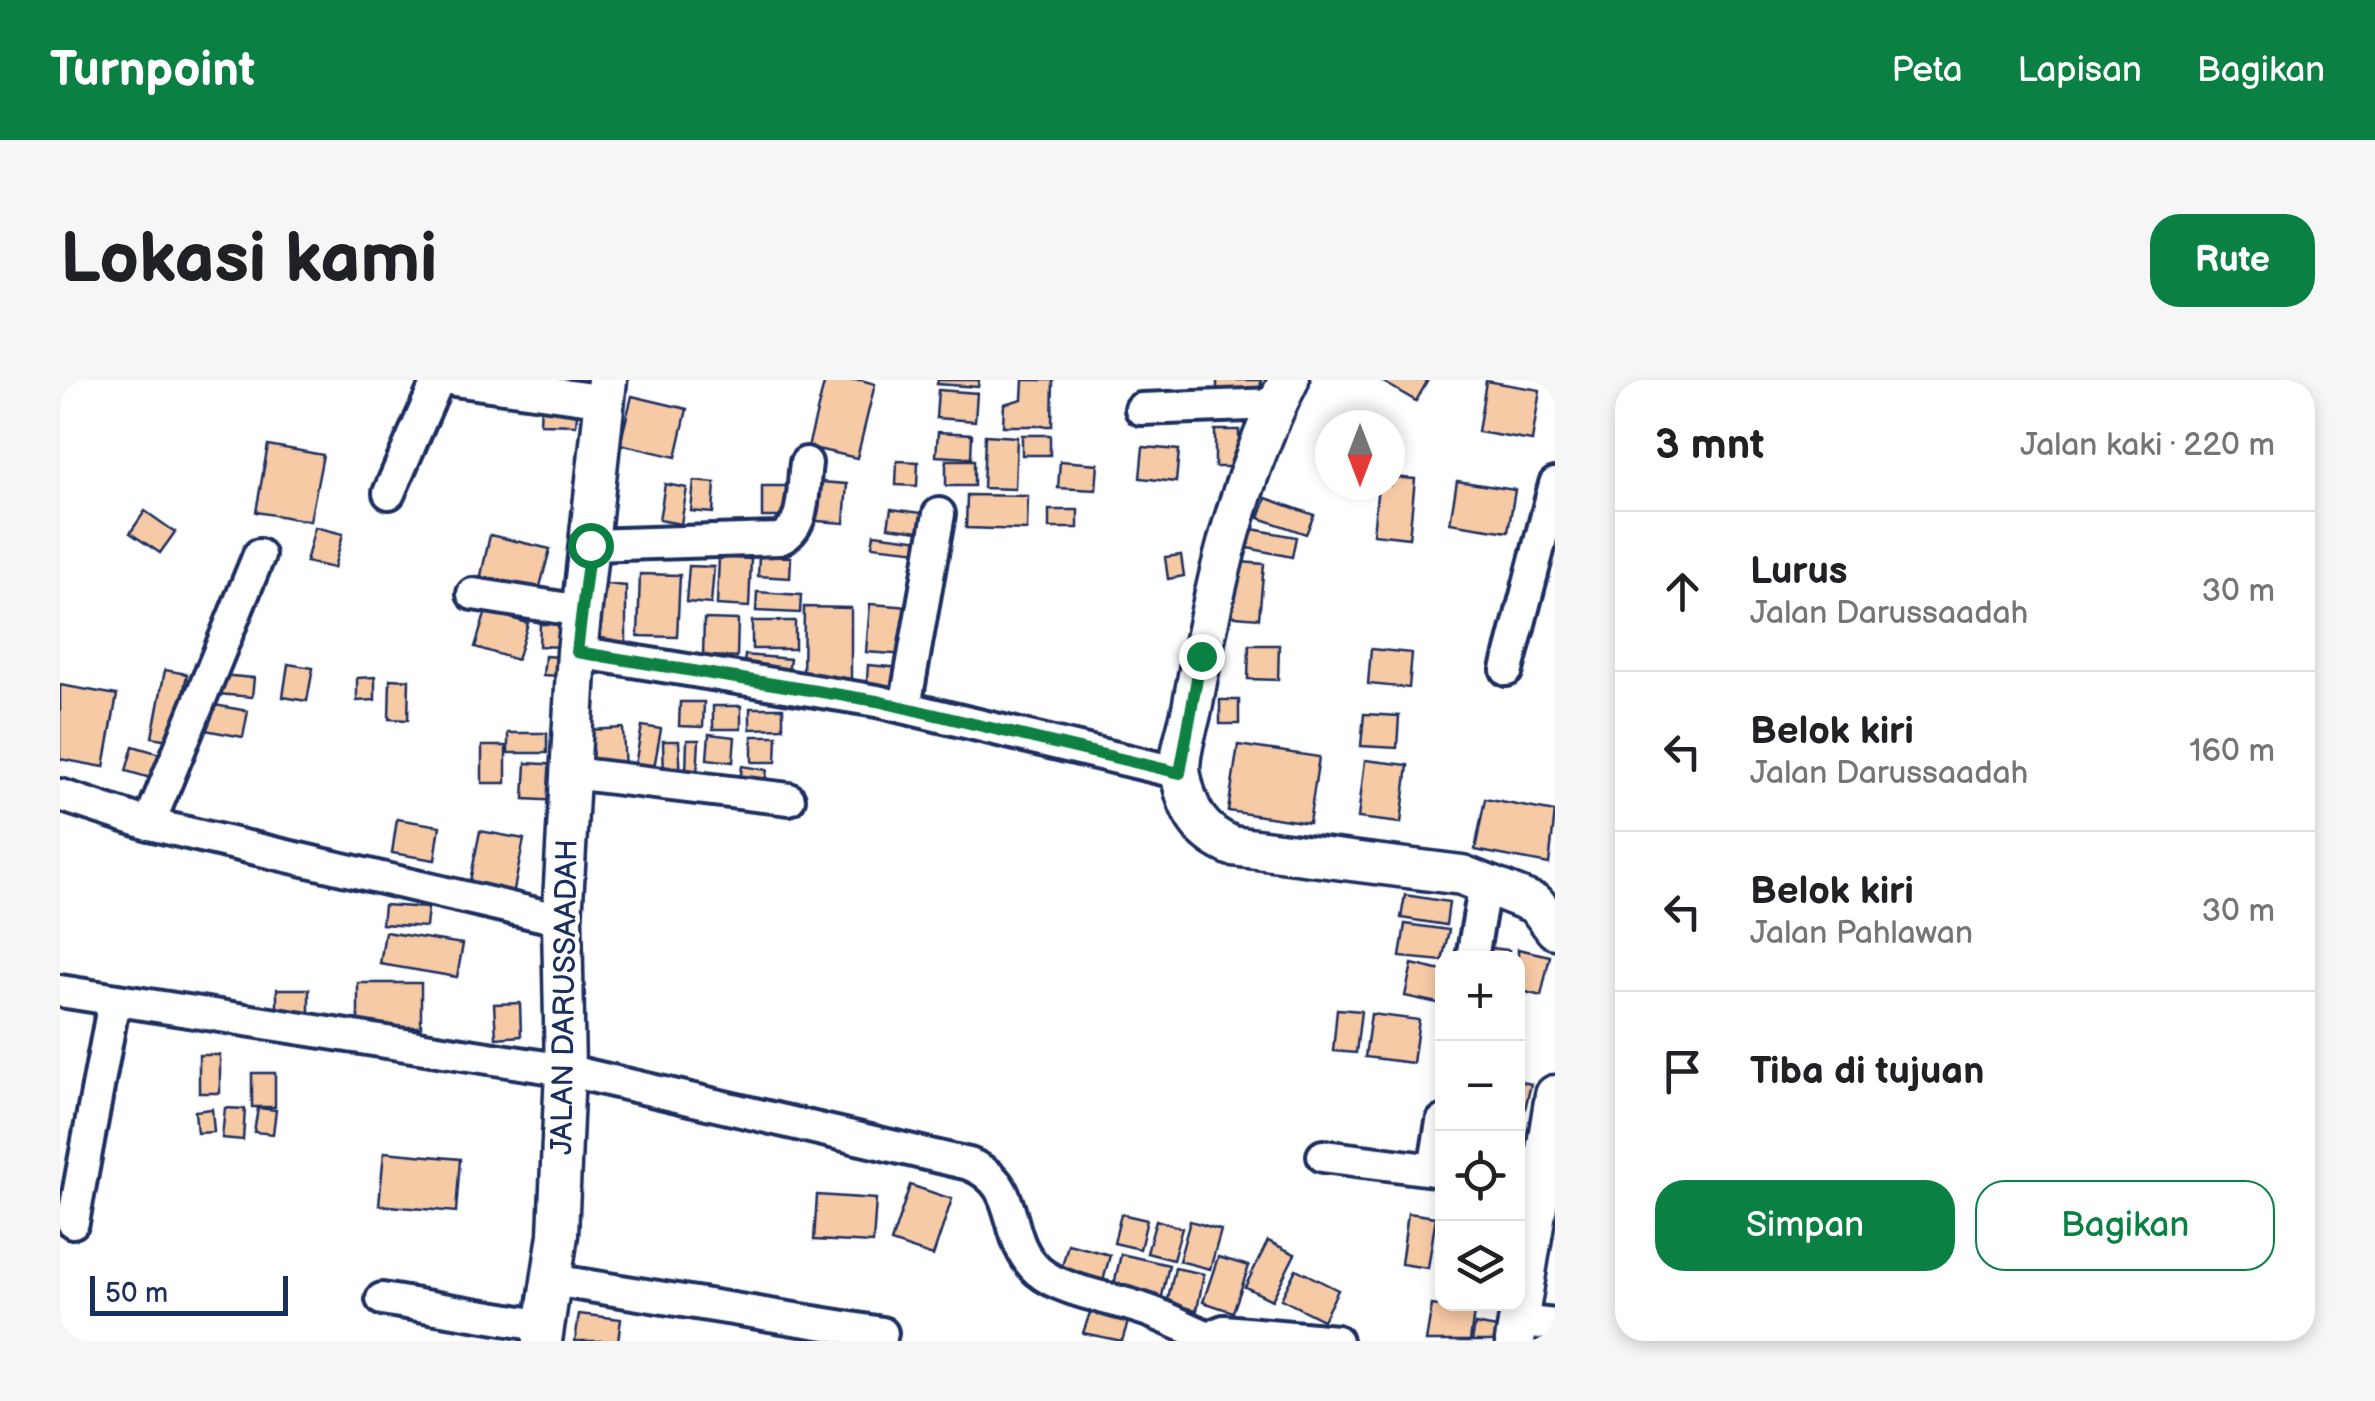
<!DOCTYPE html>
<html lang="id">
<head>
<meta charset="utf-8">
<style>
  :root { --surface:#fff; --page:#f6f6f6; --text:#202124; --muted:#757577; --line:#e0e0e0; --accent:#0b8043 }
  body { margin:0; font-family:"Balsamiq Sans",sans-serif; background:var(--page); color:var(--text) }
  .controls { position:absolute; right:30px; bottom:30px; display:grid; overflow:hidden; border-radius:20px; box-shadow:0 5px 15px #0003 }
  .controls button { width:90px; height:90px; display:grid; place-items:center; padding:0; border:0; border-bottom:2px solid var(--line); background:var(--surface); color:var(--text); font:50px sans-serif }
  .compass { position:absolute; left:1255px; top:30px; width:90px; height:90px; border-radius:50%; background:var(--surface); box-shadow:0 5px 15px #0003; rotate:180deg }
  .scale { position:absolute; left:30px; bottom:25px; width:198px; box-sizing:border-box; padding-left:10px; border:5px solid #1b2f5e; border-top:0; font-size:28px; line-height:35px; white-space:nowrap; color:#1b2f5e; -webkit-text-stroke:8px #fff; paint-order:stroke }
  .stop { position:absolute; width:30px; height:30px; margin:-22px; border:8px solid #0b8043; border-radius:50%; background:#fff }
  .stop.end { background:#0b8043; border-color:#fff; box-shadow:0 2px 10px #0008 }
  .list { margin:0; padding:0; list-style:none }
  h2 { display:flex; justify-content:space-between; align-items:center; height:130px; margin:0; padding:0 40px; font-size:42px }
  h2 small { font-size:32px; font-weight:400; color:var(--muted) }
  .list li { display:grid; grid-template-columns:65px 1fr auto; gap:30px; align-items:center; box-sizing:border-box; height:160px; padding:0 40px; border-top:2px solid var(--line) }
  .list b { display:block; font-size:38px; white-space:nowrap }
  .list p { margin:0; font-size:32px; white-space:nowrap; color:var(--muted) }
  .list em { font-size:32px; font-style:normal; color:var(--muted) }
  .actions { display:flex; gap:20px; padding:30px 40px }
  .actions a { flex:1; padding:22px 0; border:2px solid var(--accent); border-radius:30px; text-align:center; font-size:35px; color:var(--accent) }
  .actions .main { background:var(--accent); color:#fff }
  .icon { flex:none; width:55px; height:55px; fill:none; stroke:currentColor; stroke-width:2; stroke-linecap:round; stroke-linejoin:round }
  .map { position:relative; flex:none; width:1495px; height:961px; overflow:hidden; border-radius:30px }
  header { display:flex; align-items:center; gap:60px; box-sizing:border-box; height:140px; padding:0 50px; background:var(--accent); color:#fff }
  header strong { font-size:48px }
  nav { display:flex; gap:55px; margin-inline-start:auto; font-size:35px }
  .intro { display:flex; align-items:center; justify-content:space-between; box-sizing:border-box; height:240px; padding:0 60px }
  h1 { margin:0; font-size:70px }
  .button { padding:25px 45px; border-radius:30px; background:var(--accent); color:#fff; font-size:35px; font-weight:700 }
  main { display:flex; gap:60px; padding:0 60px }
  aside { flex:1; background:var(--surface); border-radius:30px; box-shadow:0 5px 15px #0003 }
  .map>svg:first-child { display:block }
</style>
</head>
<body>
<header>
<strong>Turnpoint</strong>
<nav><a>Peta</a><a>Lapisan</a><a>Bagikan</a></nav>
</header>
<div class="intro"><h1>Lokasi kami</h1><a class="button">Rute</a></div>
<main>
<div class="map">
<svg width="1495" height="961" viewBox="0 0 1495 961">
  <rect width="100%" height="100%" fill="#fff"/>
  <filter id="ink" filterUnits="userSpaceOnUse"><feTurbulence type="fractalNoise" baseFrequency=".01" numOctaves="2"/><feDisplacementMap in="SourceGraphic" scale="20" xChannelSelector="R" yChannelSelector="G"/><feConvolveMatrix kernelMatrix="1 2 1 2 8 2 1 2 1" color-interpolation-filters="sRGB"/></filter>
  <g filter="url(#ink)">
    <!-- building -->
    <g fill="#f7caa6" stroke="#1b2f5e" stroke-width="2.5">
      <path d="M765,0h36l14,4 -18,74 -49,-11z"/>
      <path d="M878,0h41l-1,7 -41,-3z"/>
      <path d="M963,0h30l-1,46h-49l1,-22 18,-5z"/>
      <path d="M1157,0h44l-1,14 -43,-3z"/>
      <path d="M1320,0h48l-12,21z"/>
      <path d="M1426,1l54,9 -8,51 -54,-9z"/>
      <path d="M878,10l39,3 -2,28 -39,-3z"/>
      <path d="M572,16l55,13 -11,48 -56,-13z"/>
      <path d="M481,22l37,2 -2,21 -36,-1z"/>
      <rect x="1155" y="50" width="24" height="37"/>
      <path d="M878,52l34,2 -1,24 -35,-2z"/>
      <path d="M925,55l32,2 -2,52 -32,-1z"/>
      <rect x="962" y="55" width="28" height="20"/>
      <path d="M208,65l55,10 -13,66 -54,-9z"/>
      <path d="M1083,67l36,3 -3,32 -36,-4z"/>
      <rect x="886" y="80" width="28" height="26"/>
      <path d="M837,81l21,1 -1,24 -21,-1z"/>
      <path d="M1000,81l38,3 -2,26 -38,-2z"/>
      <path d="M1330,97l25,2 -6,59 -36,-4 5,-49h12z"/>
      <path d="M634,101l21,2 -2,30 -22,-2z"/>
      <path d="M747,101l40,3 -3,39 -40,-3z"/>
      <path d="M1397,101l58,9 -7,42 -58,-9z"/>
      <path d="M605,104l22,4 -6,36 -22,-4z"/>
      <rect x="702" y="106" width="31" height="31"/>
      <path d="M907,115l61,1 -1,34 -61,-2z"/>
      <path d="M1206,118l48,17 -8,19 -47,-16z"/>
      <path d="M831,129l31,4 -3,18 -31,-4z"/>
      <rect x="989" y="130" width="29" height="18"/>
      <path d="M85,131l30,21 -15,21 -30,-20z"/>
      <path d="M255,147l28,7 -9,34 -28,-6z"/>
      <path d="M1192,149l44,8 -4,20 -44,-9z"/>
      <path d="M814,154l48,6 -2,11 -48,-5z"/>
      <path d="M430,155l60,14 -12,45 -58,-14z"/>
      <path d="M1121,175l3,21 -16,3 -3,-22z"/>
      <path d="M699,176l32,1 -1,21 -32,-2z"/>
      <path d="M659,177l32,2 -2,48 -32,-2z"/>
      <path d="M1168,181l36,3 -5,54 -35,-3z"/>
      <path d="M629,186l25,1 -3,37 -25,-2z"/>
      <path d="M580,194l40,1 -3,62 -39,-1z"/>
      <path d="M537,203l29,3v70l-37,-21z"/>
      <path d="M697,212l44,3 -1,18 -44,-2z"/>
      <path d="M810,224l41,3 -4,48 -41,-3z"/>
      <path d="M744,227l47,1v75l-48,-1z"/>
      <path d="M426,231l42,12 -11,37 -42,-13z"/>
      <path d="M644,239l34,1 -1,37 -34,-1z"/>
      <rect x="692" y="241" width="43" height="28"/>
      <path d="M480,244h24v23l-25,-1z"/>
      <path d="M1189,265h30l-1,35 -30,-1z"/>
      <path d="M1311,269l41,4 -3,35 -41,-4z"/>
      <path d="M685,275l45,4 -3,22 -44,-5z"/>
      <path d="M485,276l16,1 -2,19 -16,-1z"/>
      <path d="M228,284l25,4 -6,33 -24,-4z"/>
      <path d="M808,285l34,3 -2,29 -34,-3z"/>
      <path d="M105,290l22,4 -13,67 -22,-4z"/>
      <path d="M160,295l34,3 -2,19 -34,-3z"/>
      <path d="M315,297v23l-18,1v-23z"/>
      <path d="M330,299l19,1 -1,40 -19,-1z"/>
      <path d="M0,305l57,10 -13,72 -44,-8z"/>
      <rect x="1160" y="320" width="19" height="24"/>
      <path d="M620,322h24l-1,25 -24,-1z"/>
      <path d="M149,324l39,7 -5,26 -38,-7z"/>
      <rect x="653" y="326" width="28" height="23"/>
      <path d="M690,328h33v20l-33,1z"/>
      <path d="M1304,334l35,2 -2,32 -36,-2z"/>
      <path d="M582,346l19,3 -9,50 -19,-3z"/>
      <path d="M563,348l2,44 -34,2 -2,-44z"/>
      <rect x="448" y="353" width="39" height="20"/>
      <path d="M649,354l26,3 -2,25 -26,-3z"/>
      <path d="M692,356h25l-1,26h-24z"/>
      <path d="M627,360h12l-2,36h-11z"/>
      <path d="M603,361h16l2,38 -17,1z"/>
      <path d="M1178,365l81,12 -10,66 -81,-12z"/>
      <path d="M73,366l38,11 -7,25 -38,-11z"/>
      <rect x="422" y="366" width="24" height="37"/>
      <path d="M1305,380l43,5 -7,58 -43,-5z"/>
      <path d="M466,383l36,2 -2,36 -36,-2z"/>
      <path d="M682,386l25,4 -4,23 -24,-3z"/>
      <path d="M1425,419l70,13 -6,52 -74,-14z"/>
      <path d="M337,439l43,7 -5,34 -43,-7z"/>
      <path d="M420,451l44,8 -11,56 -44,-9z"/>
      <path d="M1345,515l44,7 -3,23 -45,-7z"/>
      <path d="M324,525l44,3 -2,19 -44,-3z"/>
      <path d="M1345,544l44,6 -7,31 -42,-4z"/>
      <path d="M325,552l78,12 -6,33 -77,-13z"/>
      <path d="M1423,567l26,3 -1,8h-26z"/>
      <path d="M1458,569l32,7 -9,40 -23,-6z"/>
      <path d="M1352,584l30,7v33l-37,-8z"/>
      <rect x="298" y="603" width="63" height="44"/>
      <rect x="217" y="609" width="32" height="30"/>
      <path d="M460,623l1,33 -25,2 -2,-34z"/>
      <path d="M1277,629l24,2 -5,42 -23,-2z"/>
      <path d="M1311,634l48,6 -6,43 -48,-6z"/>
      <rect x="139" y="675" width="21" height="38"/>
      <rect x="192" y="693" width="23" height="34"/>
      <path d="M1458,701l13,3 -13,54z"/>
      <path d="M165,728l20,1 -2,31 -21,-2z"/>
      <path d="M198,728l18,2 -3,24 -19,-2z"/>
      <path d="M152,729l2,23 -17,1 -2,-22z"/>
      <path d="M324,772l76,7 -4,53 -77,-7z"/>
      <path d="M850,805l42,14 -19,57 -42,-14z"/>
      <path d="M757,815l59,4 -3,44 -59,-3z"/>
      <path d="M1348,833l28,4 -8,51 -27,-4z"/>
      <path d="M1061,834l26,6 -7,29 -26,-6z"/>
      <path d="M1096,840l26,8 -9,32 -26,-7z"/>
      <path d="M1130,841l31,9 -11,39 -31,-8z"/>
      <path d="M1208,861l27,13 -23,46 -27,-13z"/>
      <path d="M1008,864l42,11 -9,34 -42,-11z"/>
      <path d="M1061,874l48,11 -9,40 -48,-11z"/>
      <path d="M1158,877l31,9 -16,46 -30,-10z"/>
      <path d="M1115,888l29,6 -7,36 -30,-6z"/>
      <path d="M1236,889l42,21 -15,30 -42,-21z"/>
      <path d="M1035,918l37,11 -10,32 -39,-8z"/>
      <path d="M1372,925l42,7 -4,29h-44z"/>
      <path d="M519,934l42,5 -3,22h-43z"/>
      <path d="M1415,944l22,4 -3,13h-22z"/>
    </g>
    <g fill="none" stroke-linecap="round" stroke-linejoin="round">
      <defs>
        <g id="minor">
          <path d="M394,0l152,21"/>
          <path d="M1081,29l135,-5"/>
          <path d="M329,113l49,-113"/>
          <path d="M529,165l190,-6c28,-11 23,-50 27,-76"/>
          <path d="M413,214l108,17"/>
          <path d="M517,272l300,49 303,72"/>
          <path d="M1447,290l48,-186"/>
          <path d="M845,327l34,-193"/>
          <path d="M511,393l218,26"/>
          <path d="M0,415l89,29 413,96"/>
          <path d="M89,444l110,-269"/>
          <path d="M1412,578l13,-75"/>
          <path d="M0,611l505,79 404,94c55,22 31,72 69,107 24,21 80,28 111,40 19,7 38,17 57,25"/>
          <path d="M1263,776l119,15"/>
          <path d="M1374,790l8,-48"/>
          <path d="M13,842l41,-221"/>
          <path d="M492,900l330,53"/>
          <path d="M322,919l163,27"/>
          <path d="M1458,941l37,4"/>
          <path d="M1138,961l26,-10 112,10"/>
        </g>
        <g id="tertiary">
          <path d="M1229,0c-53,103 -77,215 -97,329 -4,19 -15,48 -11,67 7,35 18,56 51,70l230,29 74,29 19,25"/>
          <path d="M482,961l16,-106 7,-165 -3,-150 15,-268 30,-272"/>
          <path d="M1455,961l40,-246"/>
        </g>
      </defs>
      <!-- minor casing -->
      <use href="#minor" stroke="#1b2f5e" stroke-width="38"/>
      <!-- tertiary casing -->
      <use href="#tertiary" stroke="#1b2f5e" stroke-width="45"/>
      <!-- minor -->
      <use href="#minor" stroke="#fff" stroke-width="30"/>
      <!-- tertiary -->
      <use href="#tertiary" stroke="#fff" stroke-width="38"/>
    </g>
  </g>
  <g fill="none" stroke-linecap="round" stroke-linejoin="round" filter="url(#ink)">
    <!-- route -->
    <path stroke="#0b8043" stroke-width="12" d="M530,165l-13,107 300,49 303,72 21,-117"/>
  </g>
  <g text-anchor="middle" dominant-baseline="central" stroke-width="9" stroke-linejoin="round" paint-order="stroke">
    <!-- street labels -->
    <g font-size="30" fill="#1b2f5e" stroke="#fff">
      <text transform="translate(505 617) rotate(-89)">JALAN DARUSSAADAH</text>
    </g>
  </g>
</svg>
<div class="controls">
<button>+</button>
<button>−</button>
<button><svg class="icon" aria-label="locate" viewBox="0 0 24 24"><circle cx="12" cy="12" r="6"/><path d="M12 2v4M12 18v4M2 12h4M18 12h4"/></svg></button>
<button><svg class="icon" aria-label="layers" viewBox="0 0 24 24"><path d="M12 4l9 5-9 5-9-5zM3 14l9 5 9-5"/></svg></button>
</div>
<svg class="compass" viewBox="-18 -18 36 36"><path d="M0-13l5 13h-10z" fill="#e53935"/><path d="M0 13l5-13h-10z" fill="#757577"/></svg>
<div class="scale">50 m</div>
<div class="stop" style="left:530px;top:165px"></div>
<div class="stop end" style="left:1141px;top:276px"></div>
</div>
<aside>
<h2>3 mnt<small>Jalan kaki · 220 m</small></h2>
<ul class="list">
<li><svg class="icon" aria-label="ahead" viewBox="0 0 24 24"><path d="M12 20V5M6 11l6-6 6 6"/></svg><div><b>Lurus</b><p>Jalan Darussaadah</p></div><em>30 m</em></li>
<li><svg class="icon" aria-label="left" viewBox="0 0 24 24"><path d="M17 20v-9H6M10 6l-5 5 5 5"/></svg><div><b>Belok kiri</b><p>Jalan Darussaadah</p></div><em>160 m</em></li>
<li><svg class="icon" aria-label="left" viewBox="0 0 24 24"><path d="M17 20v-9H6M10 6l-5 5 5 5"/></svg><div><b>Belok kiri</b><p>Jalan Pahlawan</p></div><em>30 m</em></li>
<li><svg class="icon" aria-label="arrive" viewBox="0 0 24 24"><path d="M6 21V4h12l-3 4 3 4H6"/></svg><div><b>Tiba di tujuan</b></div></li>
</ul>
<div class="actions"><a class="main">Simpan</a><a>Bagikan</a></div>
</aside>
</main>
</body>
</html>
